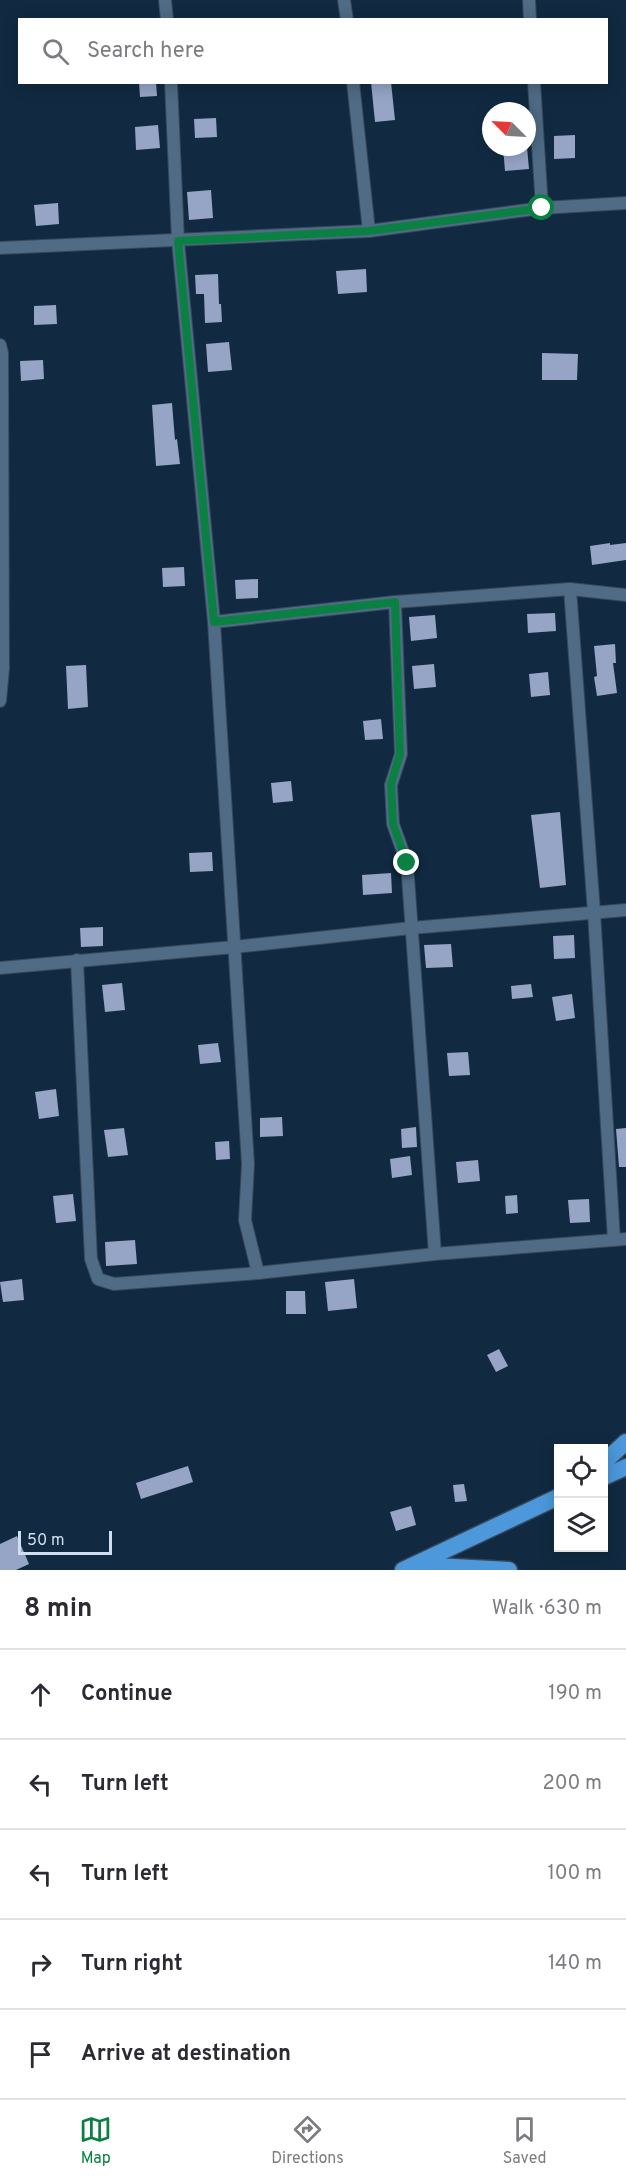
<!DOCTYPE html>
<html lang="en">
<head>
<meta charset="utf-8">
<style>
  :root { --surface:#fff; --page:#f7f7f7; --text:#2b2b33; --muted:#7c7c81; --line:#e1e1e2; --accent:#0b8043 }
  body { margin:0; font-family:Overpass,sans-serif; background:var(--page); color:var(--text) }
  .controls { position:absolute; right:18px; bottom:18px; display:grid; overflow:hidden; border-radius:0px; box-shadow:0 3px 15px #0003 }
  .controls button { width:54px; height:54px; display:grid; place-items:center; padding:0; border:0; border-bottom:2px solid var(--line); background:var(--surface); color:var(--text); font:30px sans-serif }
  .compass { position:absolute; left:482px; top:102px; width:54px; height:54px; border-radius:50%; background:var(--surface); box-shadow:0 3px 15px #0003; rotate:294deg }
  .scale { position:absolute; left:18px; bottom:15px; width:94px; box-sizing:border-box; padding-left:6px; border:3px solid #cfdfee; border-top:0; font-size:16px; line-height:21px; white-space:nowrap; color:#cfdfee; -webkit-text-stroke:4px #112a41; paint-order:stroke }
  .stop { position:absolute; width:18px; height:18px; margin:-14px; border:4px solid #0b8043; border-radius:50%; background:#fff }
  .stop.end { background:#0b8043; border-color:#fff; box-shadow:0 2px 6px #0008 }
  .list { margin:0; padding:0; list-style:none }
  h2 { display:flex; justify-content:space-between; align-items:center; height:78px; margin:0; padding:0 24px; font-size:26px }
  h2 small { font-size:20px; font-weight:400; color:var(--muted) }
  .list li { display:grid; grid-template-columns:39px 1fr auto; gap:18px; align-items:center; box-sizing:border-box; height:90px; padding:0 24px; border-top:2px solid var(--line) }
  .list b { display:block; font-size:22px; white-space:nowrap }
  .list em { font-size:20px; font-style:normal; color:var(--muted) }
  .icon { flex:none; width:33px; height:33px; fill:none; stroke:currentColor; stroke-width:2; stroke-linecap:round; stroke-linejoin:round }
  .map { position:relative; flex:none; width:626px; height:1570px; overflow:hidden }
  .search { position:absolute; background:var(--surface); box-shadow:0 3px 15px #0003; left:18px; right:18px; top:18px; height:66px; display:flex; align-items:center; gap:15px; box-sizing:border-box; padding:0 21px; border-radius:0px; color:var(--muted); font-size:22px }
  .sheet { height:528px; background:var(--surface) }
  nav { display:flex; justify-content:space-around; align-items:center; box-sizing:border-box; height:84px; border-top:2px solid var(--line); background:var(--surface); font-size:16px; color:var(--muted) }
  nav a { display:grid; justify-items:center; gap:3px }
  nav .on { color:var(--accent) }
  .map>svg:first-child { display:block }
</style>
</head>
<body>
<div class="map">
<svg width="626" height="1570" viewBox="0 0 626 1570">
  <rect width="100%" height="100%" fill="#112a41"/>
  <!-- building -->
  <g fill="#96a4c6">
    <path d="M139,82h17l1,14 -17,1z"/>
    <path d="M371,82h20l4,38 -20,2z"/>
    <path d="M216,118l1,19 -22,1 -1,-19z"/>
    <path d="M158,125l2,23 -24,2 -1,-23z"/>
    <path d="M575,135v23l-21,1v-23z"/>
    <path d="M503,147h24l2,22 -24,2z"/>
    <path d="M211,190l2,28 -24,2 -2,-28z"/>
    <path d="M58,203l1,21 -23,2 -2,-21z"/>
    <path d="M366,269l1,23 -29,2 -2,-23z"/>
    <path d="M218,274l1,30h2l1,18 -17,1 -1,-29h-8l-1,-19z"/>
    <path d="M56,305l1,19 -23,1v-19z"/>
    <path d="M229,342l3,28 -24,2 -2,-28z"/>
    <path d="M542,353l36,1 -1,26h-35z"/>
    <path d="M43,360l1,19 -23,2 -1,-20z"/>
    <path d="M172,403l3,37 2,-1 3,25 -24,2 -4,-61z"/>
    <path d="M610,543v2l16,-2v17l-34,5 -2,-19z"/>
    <path d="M184,567l1,19 -22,1 -1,-19z"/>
    <path d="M258,579v19l-22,1 -1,-19z"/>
    <path d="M555,613l1,18 -28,2 -1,-19z"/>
    <path d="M435,615l2,23 -26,3 -2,-24z"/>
    <path d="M615,644l1,19h-3l4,30 -20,3 -3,-19 3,-1 -3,-30z"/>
    <path d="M434,664l2,23 -22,2 -2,-23z"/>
    <path d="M86,665l2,42 -20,2 -2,-43z"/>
    <path d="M548,672l2,23 -19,2 -2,-23z"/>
    <path d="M381,719l2,20 -18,1 -2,-19z"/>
    <path d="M291,781l2,20 -20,2 -2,-20z"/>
    <path d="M560,812l6,73 -26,3 -9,-73z"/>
    <path d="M212,852l1,19 -23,1 -1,-19z"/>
    <path d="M391,873l1,20 -29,2 -1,-20z"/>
    <path d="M103,927v19l-22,1 -1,-19z"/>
    <path d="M574,935l1,23 -21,1 -1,-23z"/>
    <path d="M451,944l2,23 -27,1 -2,-23z"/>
    <path d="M122,983l3,27 -20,2 -3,-27z"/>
    <path d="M531,984l2,13 -21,2 -1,-13z"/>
    <path d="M572,994l3,24 -19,3 -4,-24z"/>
    <path d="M218,1043l3,19 -21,2 -2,-19z"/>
    <path d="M468,1052l2,23 -21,1 -2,-23z"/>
    <path d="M56,1089l3,27 -20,3 -4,-27z"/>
    <path d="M282,1117l1,19 -23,1v-19z"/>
    <path d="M416,1127l1,20 -15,1 -1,-19z"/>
    <path d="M124,1128l4,27 -20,2 -4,-27z"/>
    <path d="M626,1128v39h-7l-3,-38z"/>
    <path d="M229,1141l1,18 -14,1 -1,-18z"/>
    <path d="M410,1156l2,19 -20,3 -2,-19z"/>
    <path d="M478,1160l2,21 -22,2 -2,-21z"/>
    <path d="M73,1194l3,27 -20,2 -3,-27z"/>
    <path d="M517,1195l1,18 -12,1 -1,-18z"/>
    <path d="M589,1199l1,23 -20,1 -2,-23z"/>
    <path d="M135,1240l2,24 -31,2 -1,-24z"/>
    <path d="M22,1279l2,21 -21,2 -3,-20z"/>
    <path d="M354,1279l3,29 -29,3 -3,-29z"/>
    <path d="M286,1291h19l1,23h-20z"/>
    <path d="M499,1349l9,17 -12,6 -9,-17z"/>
    <path d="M188,1466l5,16 -52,17 -5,-16z"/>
    <path d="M464,1484l3,17 -12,1 -2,-17z"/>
    <path d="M411,1506l5,19 -20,6 -6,-19z"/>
    <path d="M17,1536l12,28 -13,6h-16v-26z"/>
  </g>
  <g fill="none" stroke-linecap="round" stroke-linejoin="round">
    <defs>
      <g id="minor">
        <path d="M165,0l2,20"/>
        <path d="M344,0l3,20"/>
        <path d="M529,0l1,20"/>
        <path d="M171,82l7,159 36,381 34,542 -3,56 13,53"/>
        <path d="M353,82l16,149"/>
        <path d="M534,82l8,126"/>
        <path d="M0,248l369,-17 173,-23 84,-5"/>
        <path d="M0,345l2,8 1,315 -3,33"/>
        <path d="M570,589l24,323 20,328"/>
        <path d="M395,602l6,152 -10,31 2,39 14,39 28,391"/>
        <path d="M214,622l181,-20 175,-13 56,6"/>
        <path d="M77,960l14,299 7,20 16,5 144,-11 177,-19 191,-15"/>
        <path d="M0,968l234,-21 177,-19 215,-18"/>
      </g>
      <g id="trunk">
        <path d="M604,1462l22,-20"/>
        <path d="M604,1477l22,-10"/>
        <path d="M417,1565l92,5"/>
        <path d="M403,1570l155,-73"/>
      </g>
    </defs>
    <!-- minor casing -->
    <use href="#minor" stroke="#36475b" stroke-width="14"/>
    <!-- trunk casing -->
    <use href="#trunk" stroke="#36475b" stroke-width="19"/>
    <!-- minor -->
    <use href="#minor" stroke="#4f6b85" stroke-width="12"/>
    <!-- trunk -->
    <use href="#trunk" stroke="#4c98da" stroke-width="16"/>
  </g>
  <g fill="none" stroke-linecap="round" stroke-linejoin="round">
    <!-- route -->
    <path stroke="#0b8043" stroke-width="8" d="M407,863l-14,-39 -2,-40 9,-30 -5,-152 -181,20 -36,-381 191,-10 173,-23"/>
  </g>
</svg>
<div class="controls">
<button><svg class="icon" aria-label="locate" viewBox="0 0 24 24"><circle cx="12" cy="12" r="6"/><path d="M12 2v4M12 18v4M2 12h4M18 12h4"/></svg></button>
<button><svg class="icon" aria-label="layers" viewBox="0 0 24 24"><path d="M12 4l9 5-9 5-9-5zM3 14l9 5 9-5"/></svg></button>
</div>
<svg class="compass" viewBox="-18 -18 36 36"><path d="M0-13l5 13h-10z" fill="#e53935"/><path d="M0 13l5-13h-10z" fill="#7c7c81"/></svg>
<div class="scale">50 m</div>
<div class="stop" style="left:542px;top:208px"></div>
<div class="stop end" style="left:407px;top:863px"></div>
<div class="search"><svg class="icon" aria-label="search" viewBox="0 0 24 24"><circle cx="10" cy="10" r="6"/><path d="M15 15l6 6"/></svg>Search here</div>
</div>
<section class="sheet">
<h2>8 min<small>Walk · 630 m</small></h2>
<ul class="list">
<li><svg class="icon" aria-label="ahead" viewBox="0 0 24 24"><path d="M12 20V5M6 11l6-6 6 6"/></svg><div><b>Continue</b></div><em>190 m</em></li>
<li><svg class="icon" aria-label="left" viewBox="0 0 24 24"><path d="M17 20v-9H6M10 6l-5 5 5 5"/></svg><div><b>Turn left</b></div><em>200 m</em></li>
<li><svg class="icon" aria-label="left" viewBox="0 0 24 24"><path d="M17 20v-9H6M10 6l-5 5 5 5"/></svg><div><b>Turn left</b></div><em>100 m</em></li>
<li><svg class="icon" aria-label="right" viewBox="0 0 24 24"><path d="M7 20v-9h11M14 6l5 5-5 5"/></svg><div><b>Turn right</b></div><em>140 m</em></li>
<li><svg class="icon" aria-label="arrive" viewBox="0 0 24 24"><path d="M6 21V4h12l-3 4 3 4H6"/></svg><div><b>Arrive at destination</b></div></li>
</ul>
</section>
<nav>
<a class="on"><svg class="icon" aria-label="map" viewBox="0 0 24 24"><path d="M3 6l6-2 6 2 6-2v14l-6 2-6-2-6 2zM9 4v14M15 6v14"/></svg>Map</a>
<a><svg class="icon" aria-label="directions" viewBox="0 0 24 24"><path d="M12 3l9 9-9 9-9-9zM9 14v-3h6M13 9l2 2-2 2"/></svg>Directions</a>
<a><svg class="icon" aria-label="saved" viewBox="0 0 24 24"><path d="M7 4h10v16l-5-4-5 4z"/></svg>Saved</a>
</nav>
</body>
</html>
